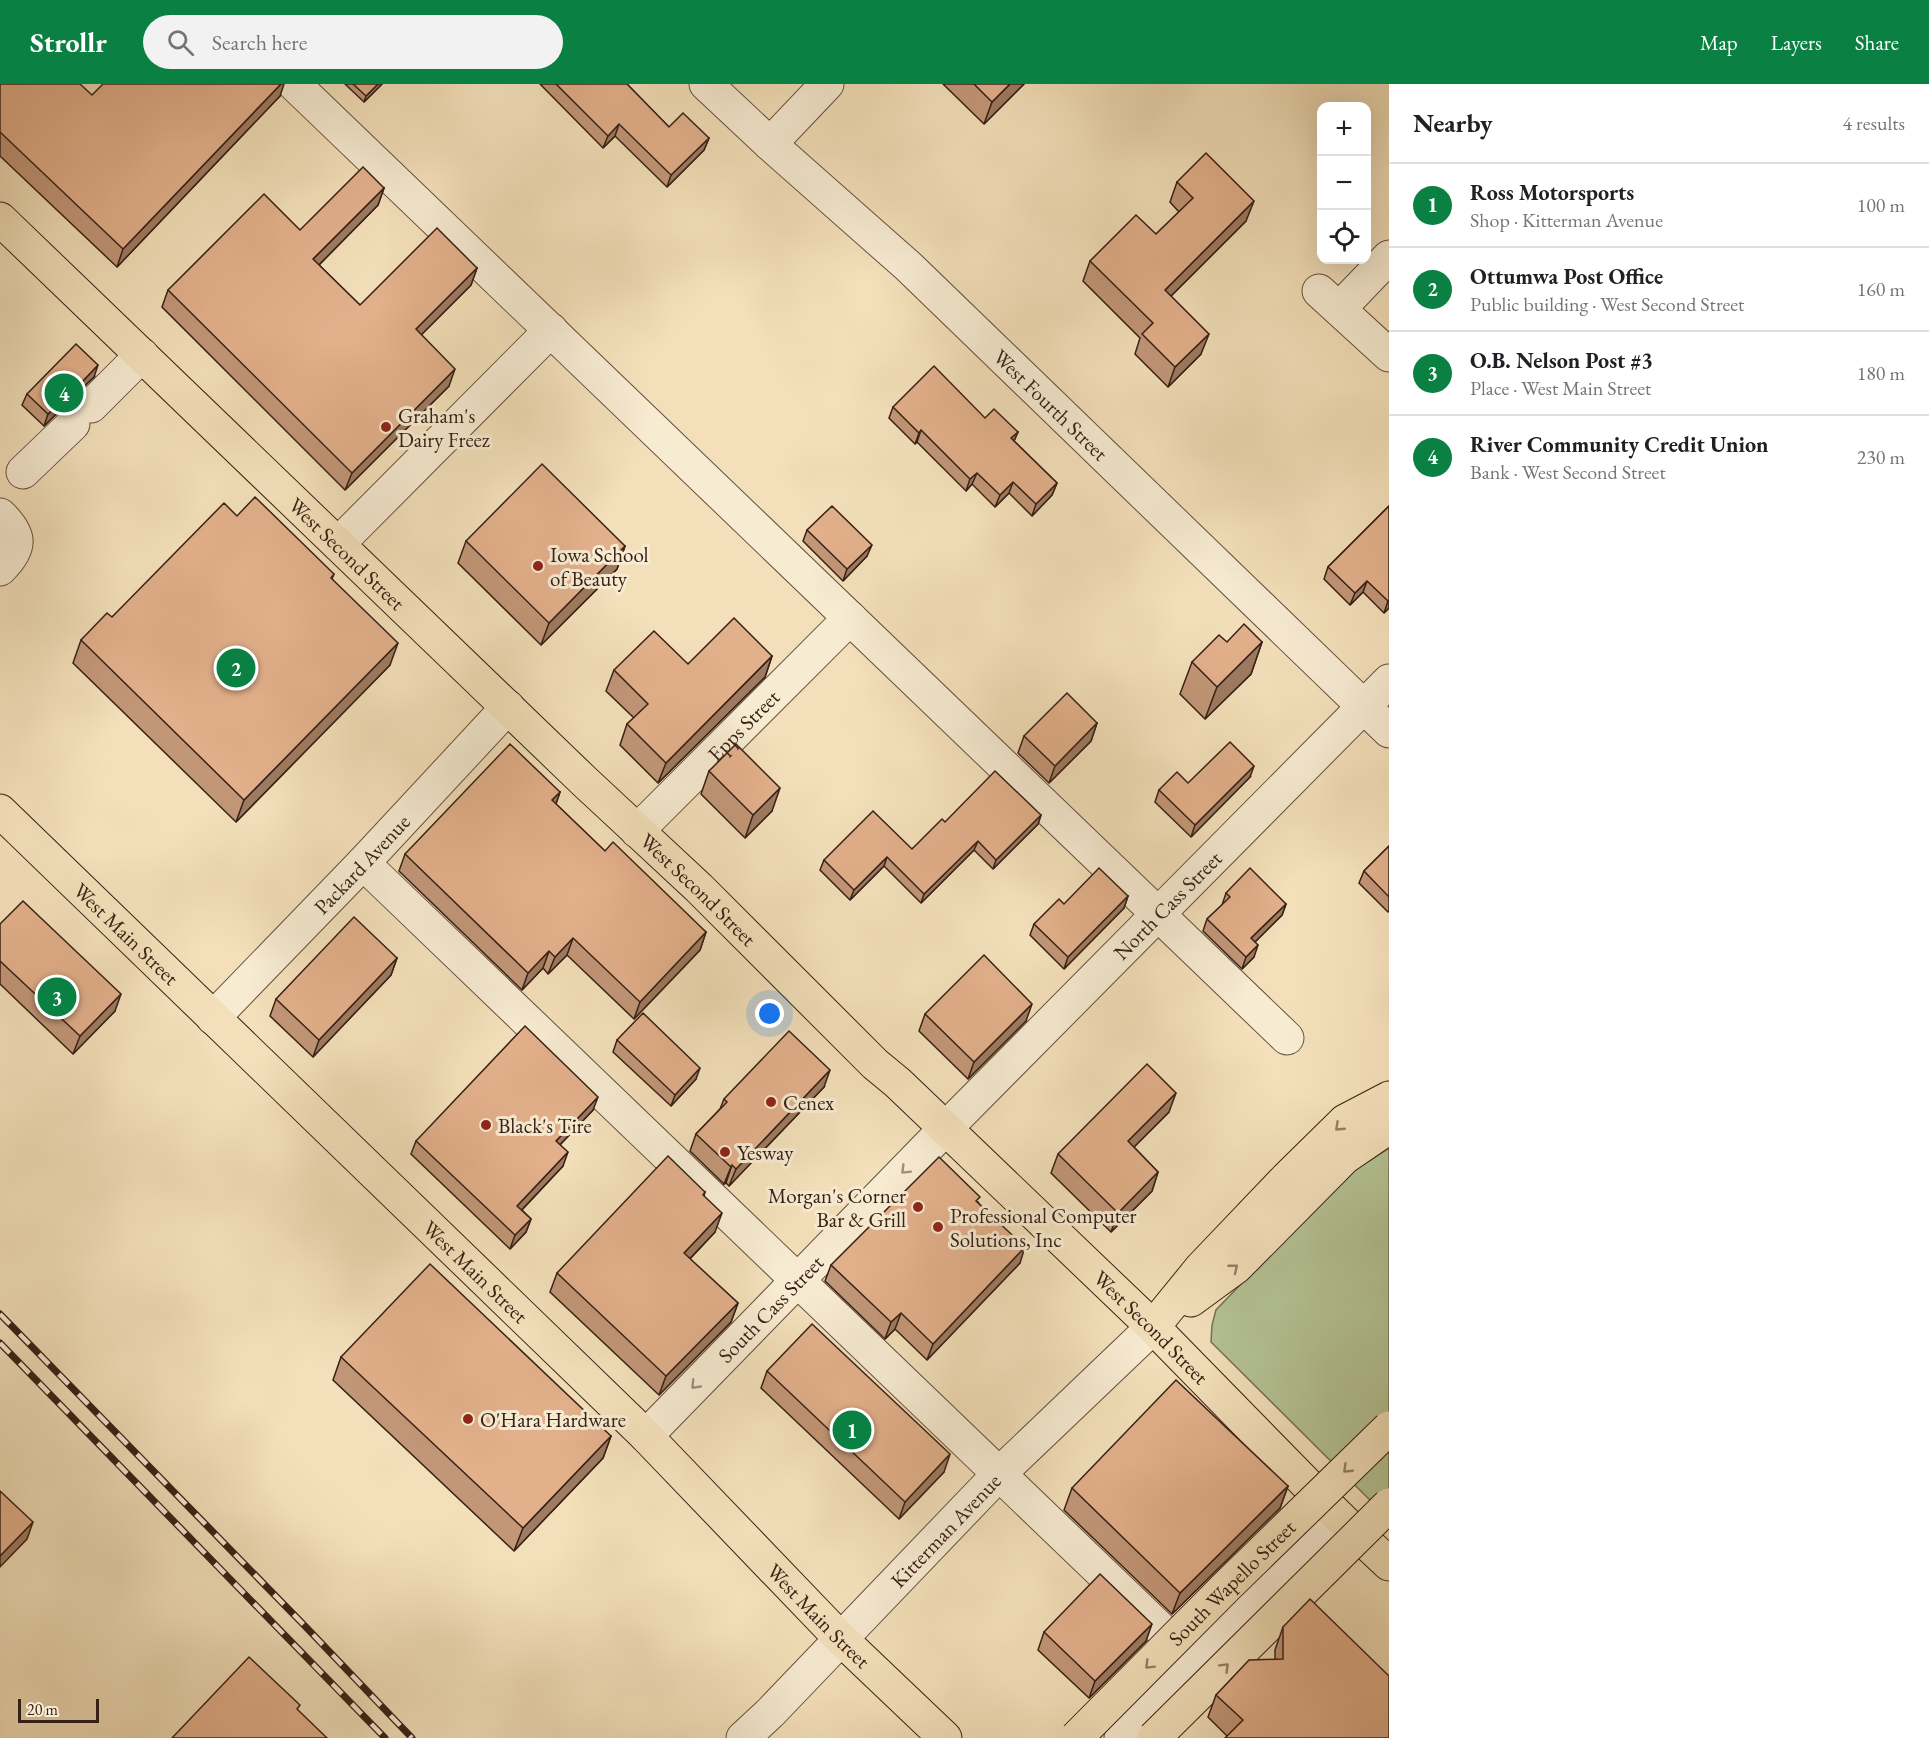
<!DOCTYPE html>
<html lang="en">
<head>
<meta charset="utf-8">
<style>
  :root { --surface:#fff; --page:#f2f2f2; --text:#202124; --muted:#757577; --line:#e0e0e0; --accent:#0b8043 }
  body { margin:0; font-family:"EB Garamond",serif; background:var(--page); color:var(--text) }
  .controls { position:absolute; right:18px; top:18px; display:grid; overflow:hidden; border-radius:12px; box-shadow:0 6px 24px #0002 }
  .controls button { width:54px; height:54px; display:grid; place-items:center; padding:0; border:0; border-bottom:2px solid var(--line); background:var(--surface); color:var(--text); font:30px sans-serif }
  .scale { position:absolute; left:18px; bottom:15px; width:81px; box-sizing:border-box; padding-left:6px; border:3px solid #372015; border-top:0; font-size:16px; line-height:21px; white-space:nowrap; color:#372015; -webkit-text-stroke:4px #f7ebd2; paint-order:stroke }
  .you { position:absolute; left:770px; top:930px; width:21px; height:21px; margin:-15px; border:4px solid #fff; border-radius:50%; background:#1a73e8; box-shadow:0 0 0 9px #1a73e833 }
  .badge { display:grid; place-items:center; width:39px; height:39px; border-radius:50%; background:var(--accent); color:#fff; font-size:20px; font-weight:700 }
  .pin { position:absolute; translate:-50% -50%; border:3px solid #fff; box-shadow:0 2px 6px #0006 }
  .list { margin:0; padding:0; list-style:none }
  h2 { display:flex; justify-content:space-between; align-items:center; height:78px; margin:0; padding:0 24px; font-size:26px }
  h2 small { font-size:20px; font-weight:400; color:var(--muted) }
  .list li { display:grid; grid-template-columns:39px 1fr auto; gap:18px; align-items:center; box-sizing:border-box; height:84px; padding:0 24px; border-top:2px solid var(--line) }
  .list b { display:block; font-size:22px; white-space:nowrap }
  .list p { margin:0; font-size:20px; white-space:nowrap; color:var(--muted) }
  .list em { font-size:20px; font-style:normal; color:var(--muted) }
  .icon { flex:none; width:33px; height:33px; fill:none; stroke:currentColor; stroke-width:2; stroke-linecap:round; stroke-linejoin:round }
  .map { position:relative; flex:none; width:1389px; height:1654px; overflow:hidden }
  header { display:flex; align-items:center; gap:36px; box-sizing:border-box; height:84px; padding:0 30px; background:var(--accent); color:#fff }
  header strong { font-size:28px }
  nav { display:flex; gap:33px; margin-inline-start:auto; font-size:21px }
  .search { width:420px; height:54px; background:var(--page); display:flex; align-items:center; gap:15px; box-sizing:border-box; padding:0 21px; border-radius:33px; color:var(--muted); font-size:22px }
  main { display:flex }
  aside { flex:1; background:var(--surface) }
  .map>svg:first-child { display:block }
</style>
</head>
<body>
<header>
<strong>Strollr</strong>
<div class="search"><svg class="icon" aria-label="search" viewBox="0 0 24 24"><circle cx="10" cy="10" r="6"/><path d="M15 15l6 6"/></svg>Search here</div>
<nav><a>Map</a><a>Layers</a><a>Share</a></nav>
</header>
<main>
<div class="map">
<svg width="1389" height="1654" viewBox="0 0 1389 1654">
  <rect width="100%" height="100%" fill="#f3e0ba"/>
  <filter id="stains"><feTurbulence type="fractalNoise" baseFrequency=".00333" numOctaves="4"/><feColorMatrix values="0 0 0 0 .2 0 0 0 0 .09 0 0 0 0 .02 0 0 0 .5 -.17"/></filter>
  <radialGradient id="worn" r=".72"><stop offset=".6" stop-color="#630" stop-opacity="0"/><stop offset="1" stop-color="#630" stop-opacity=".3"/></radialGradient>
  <!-- green -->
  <path fill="#b4c395" stroke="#767255" stroke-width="1.5" d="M1389,1064v371l-178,-177 1,-17 4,-15 128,-133z"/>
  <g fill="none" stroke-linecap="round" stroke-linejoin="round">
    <defs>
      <g id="minor">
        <path d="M294,0l993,954"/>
        <path id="s1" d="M706,0l64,60 138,122 481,465"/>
        <path d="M770,60l57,-60"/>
        <path d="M1319,207l70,64"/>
        <path d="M1339,225l50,-52"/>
        <path d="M91,322l51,-51"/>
        <path d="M23,388l50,-48"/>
        <path d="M0,431c22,21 21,33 0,54"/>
        <path d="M338,460l213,-214"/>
        <path id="s2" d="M637,747l213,-213"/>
        <path d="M363,779l833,800"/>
        <path id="s3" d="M213,934l150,-155 145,-156"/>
        <path id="s4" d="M646,1352l300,-308 443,-447"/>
        <path id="s5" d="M743,1654l27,-25 229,-239 154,-147"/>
        <path d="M1121,1654l219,-220"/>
      </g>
      <g id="major">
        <path id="s6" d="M0,135l584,562 115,107 176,176 23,19 255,244 187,191 49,46"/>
        <path id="s7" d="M0,727l646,625 194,202 105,100"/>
      </g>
      <g id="highway">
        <path d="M1191,1216l45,-33 109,-110 44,-30"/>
        <path d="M1153,1243l48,-59 86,-90 58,-57 44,-23"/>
      </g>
    </defs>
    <!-- minor casing -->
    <use href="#minor" stroke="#66503e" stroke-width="35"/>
    <!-- major casing -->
    <use href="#major" stroke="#372015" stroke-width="35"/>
    <!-- highway casing -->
    <use href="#highway" stroke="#372015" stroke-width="35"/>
    <!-- minor -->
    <use href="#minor" stroke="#f7ebd2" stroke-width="33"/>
    <!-- major -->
    <use href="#major" stroke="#f3e0ba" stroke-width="33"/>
    <!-- highway -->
    <use href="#highway" stroke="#f3e0ba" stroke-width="33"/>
    <defs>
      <g id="rail">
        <path d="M0,1230l303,310 109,114"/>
        <path d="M0,1259l385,395"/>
      </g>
    </defs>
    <!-- rail casing -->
    <use href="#rail" stroke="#372015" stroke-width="7"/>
    <!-- rail -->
    <use href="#rail" stroke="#f7ebd2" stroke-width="4.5" stroke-dasharray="14" stroke-linecap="butt"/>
    <defs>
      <g id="highway-bridge">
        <path id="s8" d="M1076,1654l152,-153 161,-157"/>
        <path d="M1154,1654l235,-233"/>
      </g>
    </defs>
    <!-- highway-bridge casing -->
    <use href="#highway-bridge" stroke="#372015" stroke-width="35" stroke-linecap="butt"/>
    <!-- highway-bridge -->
    <use href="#highway-bridge" stroke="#f3e0ba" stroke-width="33"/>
  </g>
  <!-- wall -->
  <g fill="#c29778" stroke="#372015" stroke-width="1.5">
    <path d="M0,0l92,11 188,1 -163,171 -117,-111z"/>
    <path d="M345,0h37l-18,18z"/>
    <path d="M540,0h87l42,43 40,11 -5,12 -37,37 -52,-51 -12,12z"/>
    <path d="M943,0h81l-40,40z"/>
    <path d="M1177,98l69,39 -75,75 30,58 -33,33 -33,-33 5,-16 -57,-57 7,-20 66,-27 23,-22 -9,-10z"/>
    <path d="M384,104l-6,17 -59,60 41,40 117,-37 -6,17 -50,50 28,51 -104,104 -183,-183 6,-17 132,-60z"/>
    <path d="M94,293l-17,16 -4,13h-5l-8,4 -16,16 -22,-21 5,-11z"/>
    <path d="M893,323l92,11 33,14 -4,9 43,42 -5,12 -20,21 -23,-23 -14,14 -23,-23 -6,7 -49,-49 -2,2 -26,-26z"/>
    <path d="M1389,422v102l-5,5 -21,-21 -13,13 -26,-26 4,-12z"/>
    <path d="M237,432l97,58 -2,5 58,86 -154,157 -163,-159 8,-23 31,-23z"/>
    <path d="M807,446l60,26 -24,25 -40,-40z"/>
    <path d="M466,457l159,5 -8,23 -76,76 -83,-82z"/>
    <path d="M1227,558h35l-11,32 -46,45 -25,-25 12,-32z"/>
    <path d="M772,572l-7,21 -107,106 -38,-38 7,-21 7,-6 -28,-27 8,-21z"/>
    <path d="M1097,639l-6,18 -42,42 -31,-30 6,-17z"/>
    <path d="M709,687l63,40 -27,27 -44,-44z"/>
    <path d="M1250,693l-59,60 -36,-35 4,-12 29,-7z"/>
    <path d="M560,708l-4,12 49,47 101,81 -6,18 -66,69 -67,-64 -19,19 -5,-6 -21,22 -123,-119 6,-17z"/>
    <path d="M1041,731l-3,9 -45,45 -19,-19 -53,53 -37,-37 -34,34 -30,-30 4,-10 88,-11 33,-27z"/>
    <path d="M1389,762v65l-1,1 -29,-29 5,-12z"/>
    <path d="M1226,809l60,11 -4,11 -27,27 -1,15 -12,12 -39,-38 4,-12 15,-14z"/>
    <path d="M1128,812l-4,12 -60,61 -34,-34 4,-11 30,-20z"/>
    <path d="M0,840l115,87 -42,43 -73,-70z"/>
    <path d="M397,874l-6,17 -78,82 -43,-41 6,-17z"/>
    <path d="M925,930l101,7 -58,58 -49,-48z"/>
    <path d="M617,956l79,39 -25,27 -58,-54z"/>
    <path d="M824,1003l-95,99 -3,-3 -2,1 -34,-33 6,-17 24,-25 4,-10z"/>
    <path d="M593,1026l-33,35 3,21 -41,44 9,9 -5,13 -16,17 -99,-95 5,-13z"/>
    <path d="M1169,1028l-35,35 24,25 -6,19 -41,41 -60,-59 7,-19z"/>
    <path d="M705,1108l-1,4 11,36 -25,27 48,44 -7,19 -72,73 -109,-103 7,-19z"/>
    <path d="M978,1118l42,61 -93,97 -32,-31 -10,10 -60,-58 6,-16z"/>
    <path d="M341,1273l270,79 -8,22 -89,93 -181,-171z"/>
    <path d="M767,1287l177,101 -45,47 -138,-131z"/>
    <path d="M1288,1402l-8,22 -108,106 -108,-104 8,-22z"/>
    <path d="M1283,1543l106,49 -162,60 -19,-19 8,-22 59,-36v-9z"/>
    <path d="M1044,1548l102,9 -57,57 -51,-48z"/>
  </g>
  <!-- shaded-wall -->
  <g fill="#9e7b61" stroke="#372015" stroke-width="1.5">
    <path d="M281,0h3l-4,12 -163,171 6,-18z"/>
    <path d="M378,0h4l-18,18 2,-6z"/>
    <path d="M1010,0h14l-40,40 8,-22z"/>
    <path d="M619,40l-4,12 -12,12 5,-12z"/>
    <path d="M709,54l-5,12 -37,37 4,-12z"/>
    <path d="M384,104l-6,17 -71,72 6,-18z"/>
    <path d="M1254,117l-8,20 -89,89 8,-20z"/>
    <path d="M477,184l-6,17 -62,62 7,-18z"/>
    <path d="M1209,250l-8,20 -33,33 7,-20z"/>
    <path d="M98,281l-4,12 -17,16 -4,13h-5l-8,4 -16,16 4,-12 17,-15 7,-5 5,-5 5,-7z"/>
    <path d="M455,285l-6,17 -104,104 7,-17z"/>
    <path d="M921,346l-4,12 -2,2 4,-11z"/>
    <path d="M1018,348l-5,11 -2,-5z"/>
    <path d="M977,389l-5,11 -6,7 4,-12z"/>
    <path d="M1013,398l-4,11 -14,14 5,-12z"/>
    <path d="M1057,399l-5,12 -20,21 4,-12z"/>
    <path d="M872,461l-5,11 -24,25 4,-12z"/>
    <path d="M625,462l-8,23 -76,76 8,-22z"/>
    <path d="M1367,497l-4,11 -13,13 5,-12z"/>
    <path d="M1388,517h1v7l-5,5z"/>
    <path d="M1262,558l-11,32 -46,45 12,-32z"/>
    <path d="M398,559l-8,22 -154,157 8,-22z"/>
    <path d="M772,572l-7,21 -107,106 8,-20z"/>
    <path d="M1097,639l-6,18 -42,42 6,-17z"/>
    <path d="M1254,682l-4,11 -59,60 4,-12z"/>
    <path d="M780,704l-8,23 -27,27 8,-23z"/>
    <path d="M560,708l-6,17 -2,-9z"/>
    <path d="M1041,731l-3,9 -45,45 3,-9z"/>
    <path d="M978,757l-4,9 -53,53 3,-9z"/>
    <path d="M887,773l-3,9 -34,34 4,-10z"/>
    <path d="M1128,812l-4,12 -60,61 4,-12z"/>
    <path d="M1286,820l-4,11 -35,35 4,-12z"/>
    <path d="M706,848l-6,18 -66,69 6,-17z"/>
    <path d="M573,854l-6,17 -19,19 7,-17z"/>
    <path d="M1258,861l-4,12 -12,12 4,-12z"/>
    <path d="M549,867l-6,17 -21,22 6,-17z"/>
    <path d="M397,874l-6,17 -78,82 6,-17z"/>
    <path d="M121,910l-6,17 -42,43 7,-18z"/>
    <path d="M1032,920l-6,17 -58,58 6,-17z"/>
    <path d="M700,984l-4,11 -25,27 4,-11z"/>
    <path d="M830,986l-6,17 -95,99 7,-17z"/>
    <path d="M1176,1009l-7,19 -48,48 7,-19z"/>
    <path d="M598,1013l-5,13 -42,44 5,-13z"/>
    <path d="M568,1068l-5,14 -51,54 5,-14z"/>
    <path d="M732,1081l-6,18 -2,1 7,-17z"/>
    <path d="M1158,1088l-6,19 -41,41 7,-19z"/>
    <path d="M722,1129l-7,19 -38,40 7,-19z"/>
    <path d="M531,1135l-5,13 -16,17 5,-14z"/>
    <path d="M1025,1163l-5,16 -93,97 6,-16z"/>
    <path d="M738,1219l-7,19 -72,73 7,-19z"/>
    <path d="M901,1229l-6,16 -10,10 6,-17z"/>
    <path d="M611,1352l-8,22 -89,93 9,-23z"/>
    <path d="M950,1370l-6,18 -45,47 6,-17z"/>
    <path d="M1288,1402l-8,22 -108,106 8,-21z"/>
    <path d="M33,1438l-6,17 -27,28v-11z"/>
    <path d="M1152,1540l-6,17 -57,57 6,-17z"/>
  </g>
  <!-- building -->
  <g fill="#e2b08b" stroke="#372015" stroke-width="1.5">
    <path d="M0,0h80l12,11 11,-11h178l-158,165 -123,-117z"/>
    <path d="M353,0h25l-12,12z"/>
    <path d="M556,0h71l42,43 14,-14 26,25 -38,37 -52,-51 -11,12z"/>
    <path d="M974,0h36l-18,18z"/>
    <path d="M1206,69l48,48 -89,89 44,44 -34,33 -33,-33 11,-11 -63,-62 46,-46 20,19 37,-36 -16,-16z"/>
    <path d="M363,83l21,21 -71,71 47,46 77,-77 40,40 -61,61 39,40 -103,104 -184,-183 96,-96 36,36z"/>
    <path d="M76,260l22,21 -16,17 -5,7v5h-5l-7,5 -17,15 -21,-20z"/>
    <path d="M934,282l51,52 9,-9 24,23 -7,6 46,45 -21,21 -23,-22 -13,13 -23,-22 -7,6 -49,-49 -2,3 -26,-26z"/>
    <path d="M542,380l83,82 -76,77 -83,-82z"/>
    <path d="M255,413l79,77 -3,4 67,65 -154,157 -163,-160 26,-27 5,4 112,-114 13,13z"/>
    <path d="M832,422l40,39 -25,24 -40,-39z"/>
    <path d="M1389,422v95h-1l-21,-20 -12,12 -27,-26z"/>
    <path d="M734,534l38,38 -106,107 -39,-39 21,-20 -34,-34 40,-39 34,33z"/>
    <path d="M1244,540l18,18 -45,45 -25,-25 27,-27 8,7z"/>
    <path d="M1067,609l30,30 -42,43 -31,-30z"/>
    <path d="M1230,658l24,24 -59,59 -36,-35 18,-18 11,11z"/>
    <path d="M510,660l50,48 -8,8 53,51 8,-9 93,90 -66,70 -67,-64 -18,19 -6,-6 -21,22 -123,-119z"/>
    <path d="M736,660l44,44 -27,27 -44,-44z"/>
    <path d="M995,687l46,44 -45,45 -18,-19 -54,53 -37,-37 -33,33 -30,-30 49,-49 39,38 30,-30 3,3z"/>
    <path d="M1389,762v51l-25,-26z"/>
    <path d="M1099,784l29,28 -60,61 -34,-33 25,-25 5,5z"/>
    <path d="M1250,784l36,36 -35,34 7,7 -12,12 -39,-38 23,-22 -4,-4z"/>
    <path d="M23,817l98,93 -41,42 -80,-75v-37z"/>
    <path d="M354,833l43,41 -78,82 -43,-41z"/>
    <path d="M984,871l48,49 -58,58 -49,-48z"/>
    <path d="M643,929l57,55 -25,27 -58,-55z"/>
    <path d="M525,942l73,71 -42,44 12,11 -51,54 14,13 -16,16 -99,-94z"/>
    <path d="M789,947l41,39 -94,99 -4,-4 -1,2 -35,-33 31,-32 -3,-3z"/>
    <path d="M1147,980l29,29 -48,48 30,31 -40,41 -60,-59z"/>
    <path d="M668,1072l37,36 -2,3 19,18 -38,40 54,50 -72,73 -109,-103z"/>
    <path d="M939,1073l41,40 -4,4 49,46 -92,97 -32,-31 -10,9 -60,-57z"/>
    <path d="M430,1180l181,172 -88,92 -182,-171z"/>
    <path d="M812,1240l138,130 -45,48 -138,-131z"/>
    <path d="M1176,1296l112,106 -108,107 -108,-105z"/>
    <path d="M0,1407l33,31 -33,34z"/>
    <path d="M1100,1490l52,50 -57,57 -51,-49z"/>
    <path d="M1310,1515l79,77v62h-164l18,-18 -27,-25 33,-35 34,-1v-32z"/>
    <path d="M249,1573l51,48 -3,4 30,29h-155z"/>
  </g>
  <!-- one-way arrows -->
  <defs><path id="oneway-chevron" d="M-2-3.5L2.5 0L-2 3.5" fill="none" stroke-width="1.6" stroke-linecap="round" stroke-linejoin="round" transform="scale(1.5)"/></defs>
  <g stroke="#958068">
    <use href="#oneway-chevron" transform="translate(1339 1043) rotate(137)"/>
    <use href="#oneway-chevron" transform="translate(1234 1184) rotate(-39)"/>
    <use href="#oneway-chevron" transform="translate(1347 1385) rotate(136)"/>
    <use href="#oneway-chevron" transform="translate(1149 1581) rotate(135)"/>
    <use href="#oneway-chevron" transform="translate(1225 1583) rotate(-45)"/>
  </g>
  <g stroke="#a1907d">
    <use href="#oneway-chevron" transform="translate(905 1086) rotate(135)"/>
    <use href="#oneway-chevron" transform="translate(695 1301) rotate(134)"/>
  </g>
  <!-- markers -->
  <g fill="#8f2418" stroke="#f7ebd2" stroke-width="2">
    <circle cx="386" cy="343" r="6"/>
    <circle cx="538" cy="482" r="6"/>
    <circle cx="771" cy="1018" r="6"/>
    <circle cx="486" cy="1041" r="6"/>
    <circle cx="725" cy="1068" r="6"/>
    <circle cx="918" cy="1123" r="6"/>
    <circle cx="938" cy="1143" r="6"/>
    <circle cx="468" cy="1335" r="6"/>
  </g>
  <g text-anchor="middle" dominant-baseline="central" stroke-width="6" stroke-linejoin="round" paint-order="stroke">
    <!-- street labels -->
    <g font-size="21" fill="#372015" stroke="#f7ebd2">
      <text stroke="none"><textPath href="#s1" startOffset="471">West Fourth Street</textPath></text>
      <text stroke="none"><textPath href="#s6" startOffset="482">West Second Street</textPath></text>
      <text stroke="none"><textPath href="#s2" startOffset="150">Epps Street</textPath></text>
      <text stroke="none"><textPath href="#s3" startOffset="214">Packard Avenue</textPath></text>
      <text stroke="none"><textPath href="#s6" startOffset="968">West Second Street</textPath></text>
      <text stroke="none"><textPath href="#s4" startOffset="744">North Cass Street</textPath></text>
      <text stroke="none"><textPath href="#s7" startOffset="176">West Main Street</textPath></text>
      <text stroke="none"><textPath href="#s7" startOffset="662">West Main Street</textPath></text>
      <text stroke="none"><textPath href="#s4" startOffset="178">South Cass Street</textPath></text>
      <text stroke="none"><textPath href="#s6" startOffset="1598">West Second Street</textPath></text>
      <text stroke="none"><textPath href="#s5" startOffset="290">Kitterman Avenue</textPath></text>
      <text stroke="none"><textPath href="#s8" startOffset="220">South Wapello Street</textPath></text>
      <text stroke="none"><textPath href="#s7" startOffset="1148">West Main Street</textPath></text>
    </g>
    <!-- poi labels -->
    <g font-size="21" fill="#372015" stroke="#f7ebd2" text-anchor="start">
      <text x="398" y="331">Graham's<tspan x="398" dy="24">Dairy Freez</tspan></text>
      <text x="550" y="470">Iowa School<tspan x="550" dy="24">of Beauty</tspan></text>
      <text x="783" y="1018">Cenex</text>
      <text x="498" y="1041">Black's Tire</text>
      <text x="737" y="1068">Yesway</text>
      <text x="906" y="1111" text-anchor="end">Morgan's Corner<tspan x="906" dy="24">Bar &amp; Grill</tspan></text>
      <text x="950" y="1131">Professional Computer<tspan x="950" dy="24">Solutions, Inc</tspan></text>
      <text x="480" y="1335">O'Hara Hardware</text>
    </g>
  </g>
  <rect width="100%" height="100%" filter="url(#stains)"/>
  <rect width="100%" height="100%" fill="url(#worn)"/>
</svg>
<div class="controls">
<button>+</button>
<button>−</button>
<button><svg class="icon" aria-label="locate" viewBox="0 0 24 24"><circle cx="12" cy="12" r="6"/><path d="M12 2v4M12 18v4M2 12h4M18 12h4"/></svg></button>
</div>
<div class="scale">20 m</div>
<div class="you"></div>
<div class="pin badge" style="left:852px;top:1346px">1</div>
<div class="pin badge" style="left:236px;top:584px">2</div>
<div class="pin badge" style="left:57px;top:913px">3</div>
<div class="pin badge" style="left:64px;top:309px">4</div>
</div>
<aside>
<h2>Nearby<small>4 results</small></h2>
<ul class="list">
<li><span class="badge">1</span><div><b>Ross Motorsports</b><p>Shop · Kitterman Avenue</p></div><em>100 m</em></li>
<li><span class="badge">2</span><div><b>Ottumwa Post Office</b><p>Public building · West Second Street</p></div><em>160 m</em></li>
<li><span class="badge">3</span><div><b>O.B. Nelson Post #3</b><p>Place · West Main Street</p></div><em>180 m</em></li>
<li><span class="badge">4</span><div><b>River Community Credit Union</b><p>Bank · West Second Street</p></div><em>230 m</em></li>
</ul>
</aside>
</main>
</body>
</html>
